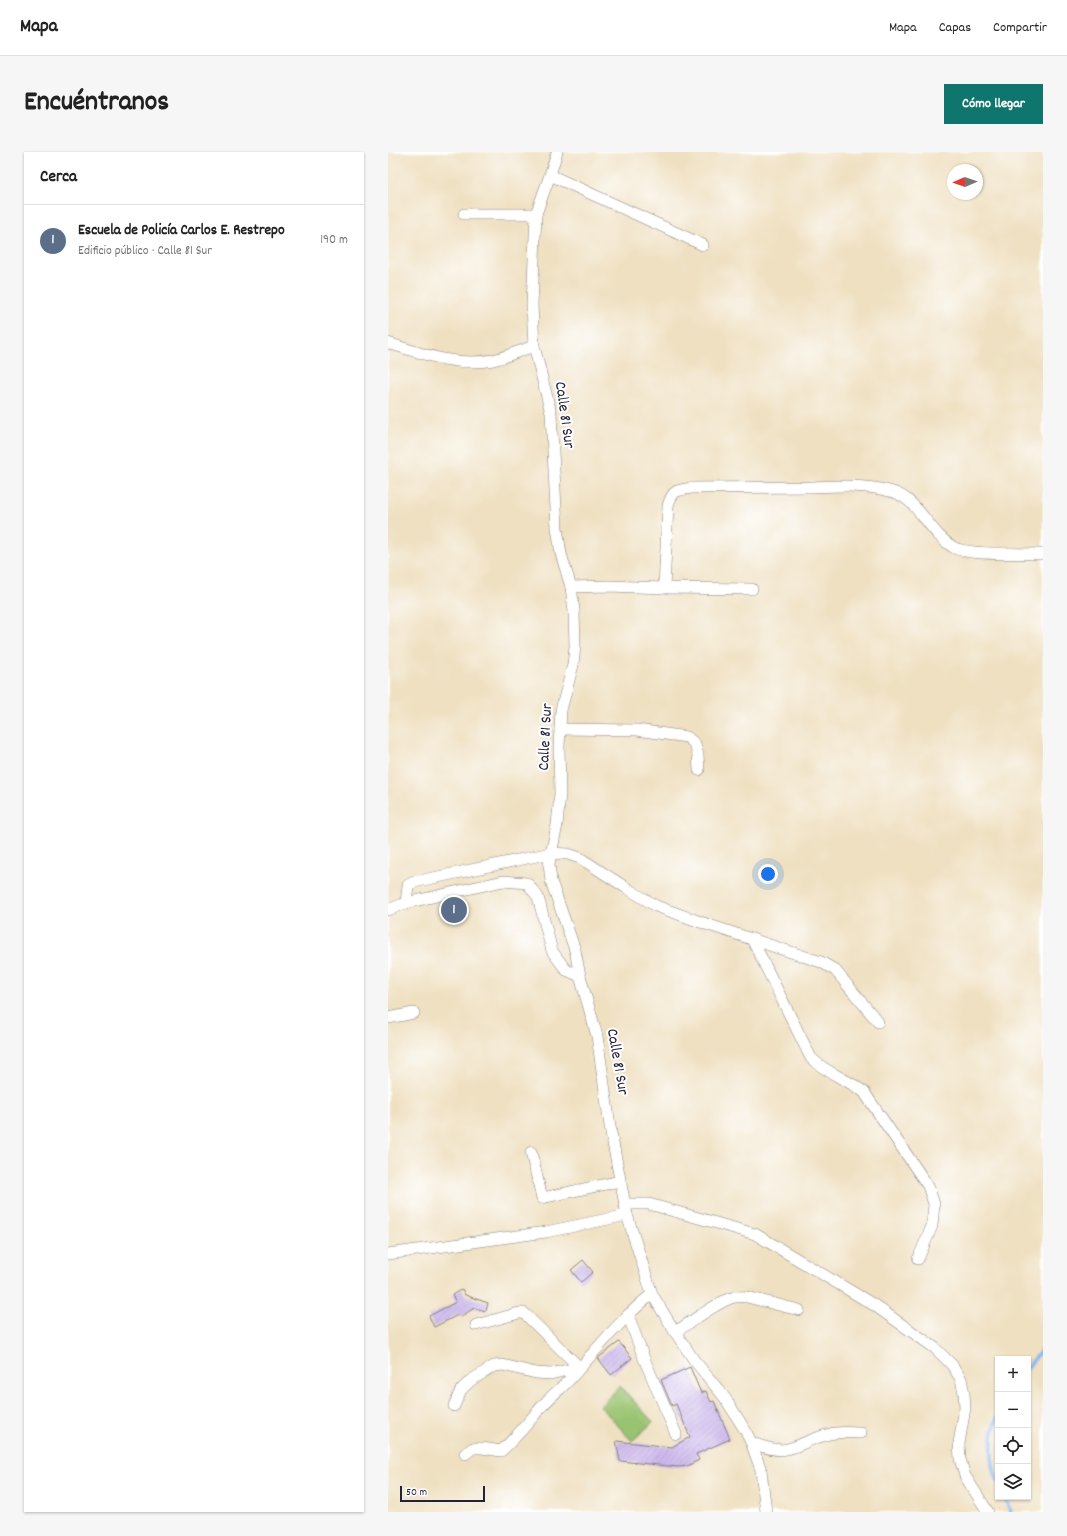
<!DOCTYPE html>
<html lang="es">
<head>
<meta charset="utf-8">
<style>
  :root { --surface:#fff; --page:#f6f6f6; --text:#222; --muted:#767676; --line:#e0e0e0; --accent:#0f766e }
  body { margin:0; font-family:Dekko,sans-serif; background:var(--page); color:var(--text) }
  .controls { position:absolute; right:12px; bottom:12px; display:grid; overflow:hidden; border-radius:0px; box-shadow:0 1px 3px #0004 }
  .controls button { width:36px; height:36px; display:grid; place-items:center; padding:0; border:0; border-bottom:1px solid var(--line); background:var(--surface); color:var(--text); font:20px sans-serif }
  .compass { position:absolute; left:559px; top:12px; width:36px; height:36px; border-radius:50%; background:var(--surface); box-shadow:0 1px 3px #0004; rotate:268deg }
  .scale { position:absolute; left:12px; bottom:10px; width:85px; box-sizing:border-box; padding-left:4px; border:2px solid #22223b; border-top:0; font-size:11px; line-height:14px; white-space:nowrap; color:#22223b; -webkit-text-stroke:3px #fff; paint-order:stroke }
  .you { position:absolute; left:380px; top:722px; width:14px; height:14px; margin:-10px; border:3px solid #fff; border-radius:50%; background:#1a73e8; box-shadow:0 0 0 6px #1a73e833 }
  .badge { display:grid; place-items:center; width:26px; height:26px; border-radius:50%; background:var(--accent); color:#fff; font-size:13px; font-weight:700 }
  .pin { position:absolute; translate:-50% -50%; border:2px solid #fff; box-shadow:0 1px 4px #0006 }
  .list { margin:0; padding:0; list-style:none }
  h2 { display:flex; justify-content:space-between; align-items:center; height:52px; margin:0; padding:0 16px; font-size:17px }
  h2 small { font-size:13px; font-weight:400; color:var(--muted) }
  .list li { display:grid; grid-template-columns:26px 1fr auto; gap:12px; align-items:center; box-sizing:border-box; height:72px; padding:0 16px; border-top:1px solid var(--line) }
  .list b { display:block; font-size:15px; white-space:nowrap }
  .list p { margin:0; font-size:13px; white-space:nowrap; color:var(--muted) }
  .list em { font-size:13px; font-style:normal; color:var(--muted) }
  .icon { flex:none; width:22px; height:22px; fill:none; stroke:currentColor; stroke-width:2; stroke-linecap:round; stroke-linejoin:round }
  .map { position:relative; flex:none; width:655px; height:1360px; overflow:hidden; border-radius:0px }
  header { display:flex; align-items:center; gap:24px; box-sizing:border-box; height:56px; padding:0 20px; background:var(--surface); border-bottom:1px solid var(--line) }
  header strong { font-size:19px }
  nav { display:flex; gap:22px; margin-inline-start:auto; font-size:14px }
  .intro { display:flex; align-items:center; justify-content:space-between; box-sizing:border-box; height:96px; padding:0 24px }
  h1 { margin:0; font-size:28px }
  .button { padding:10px 18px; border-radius:0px; background:var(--accent); color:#fff; font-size:14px; font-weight:700 }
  main { display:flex; gap:24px; padding:0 24px }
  aside { flex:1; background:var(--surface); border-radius:0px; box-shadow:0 1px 3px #0004 }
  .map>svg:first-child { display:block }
</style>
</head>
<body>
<header>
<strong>Mapa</strong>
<nav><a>Mapa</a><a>Capas</a><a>Compartir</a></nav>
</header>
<div class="intro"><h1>Encuéntranos</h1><a class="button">Cómo llegar</a></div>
<main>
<aside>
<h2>Cerca<small></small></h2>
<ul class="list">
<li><span class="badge" style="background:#5c6f8a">1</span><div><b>Escuela de Policía Carlos E. Restrepo</b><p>Edificio público · Calle 81 Sur</p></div><em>190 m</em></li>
</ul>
</aside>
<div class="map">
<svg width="655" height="1360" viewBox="0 0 655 1360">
  <defs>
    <pattern id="building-hatch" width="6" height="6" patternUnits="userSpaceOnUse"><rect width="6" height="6" fill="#cdb9ed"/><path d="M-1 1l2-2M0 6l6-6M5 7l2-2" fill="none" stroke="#b09fcc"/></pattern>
  </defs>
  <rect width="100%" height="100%" fill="#fff"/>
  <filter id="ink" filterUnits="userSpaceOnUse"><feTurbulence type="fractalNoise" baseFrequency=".025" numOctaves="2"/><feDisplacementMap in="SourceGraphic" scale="8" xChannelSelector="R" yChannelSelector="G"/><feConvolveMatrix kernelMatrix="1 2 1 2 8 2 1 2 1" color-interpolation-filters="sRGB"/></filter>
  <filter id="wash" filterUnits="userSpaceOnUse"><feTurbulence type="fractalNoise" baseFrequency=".012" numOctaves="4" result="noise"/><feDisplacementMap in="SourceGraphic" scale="16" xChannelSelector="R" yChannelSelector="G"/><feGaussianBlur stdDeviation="0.9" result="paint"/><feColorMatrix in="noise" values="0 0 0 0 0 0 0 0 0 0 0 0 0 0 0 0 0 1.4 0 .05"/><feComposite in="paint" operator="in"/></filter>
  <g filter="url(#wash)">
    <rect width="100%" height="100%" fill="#efe0c1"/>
    <!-- grass -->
    <path fill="#99c370" stroke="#5e7256" d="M232,1234l33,36 -21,19 -32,-35z"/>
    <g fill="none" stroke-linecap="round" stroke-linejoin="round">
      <!-- stream -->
      <g stroke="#84b8f2" stroke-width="3.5">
        <path d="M640,1215l15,-19"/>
        <path d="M610,1264c-9,19 -8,47 0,66"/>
        <path d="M616,1345l7,15"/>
      </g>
    </g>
    <g id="blocks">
      <!-- building -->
      <g fill="url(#building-hatch)">
        <path d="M195,1108l10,12 -12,10 -10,-12z"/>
        <path d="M74,1137l3,6 23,8 -2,8 -12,-3 -12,8 -4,-1 -24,12 -5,-11 27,-14 -4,-7z"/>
        <path d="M231,1190l13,16 -21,17 -13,-17z"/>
        <path d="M302,1215l11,26 5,-2 5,11 3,-1 16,38 -34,15 3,6 -12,6 -9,1 -58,-6 -4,-20 56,6 18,-10 -14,-33 -4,2 -11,-26z"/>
      </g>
    </g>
  </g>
  <g filter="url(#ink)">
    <use href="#blocks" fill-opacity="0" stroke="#88817e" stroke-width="1"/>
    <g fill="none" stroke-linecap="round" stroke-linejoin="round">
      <defs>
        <g id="minor">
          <path d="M169,0l-7,23 -14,39 -4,91 2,41 17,67 6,115 4,26 10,33 3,24 1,35 -2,19 -12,45 -2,37 1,47 -3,31 -8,39 2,17 24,69 5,26 17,60 14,97 16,82 25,79 23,38 19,28 31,38 20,32 6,12 10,28 5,42"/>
          <path d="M162,23l153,70"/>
          <path d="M76,62h72"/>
          <path d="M0,191c35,11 69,24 105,17 14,-3 28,-10 41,-14"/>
          <path d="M183,435l37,-1 56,2 4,-82c4,-16 9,-16 24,-18 40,0 79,-1 119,-1 26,-1 56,-3 82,5 26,8 36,41 60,55 14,9 70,6 90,7"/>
          <path d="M276,436l88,1"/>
          <path d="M172,577l77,1 50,7 8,7 3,11 1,15"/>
          <path d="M18,751l2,-18 6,-3 137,-29 17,1 12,4 45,29 31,19 50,18 115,38 14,8 43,52"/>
          <path d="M0,758l18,-7 97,-22 24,2 11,14 14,54 14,19 14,6"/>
          <path d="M364,787l59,119c15,15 36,21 53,34l64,94 6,18 -2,22 -14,33"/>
          <path d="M0,866l26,-5"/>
          <path d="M143,1000l11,46 78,-17"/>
          <path d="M236,1052h25l106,30 119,71 61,43 17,17 9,14 3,14 1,15 -6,35 1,16 5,17 23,36"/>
          <path d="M0,1102l158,-22 81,-17"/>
          <path d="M240,1163l15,41 33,78"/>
          <path d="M88,1173l43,-12h5l55,54"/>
          <path d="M287,1180c15,-9 41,-29 56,-34 5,-2 10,-1 16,-1l52,13"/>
          <path d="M66,1254l7,-16 9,-9 24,-15 9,-1 33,8 15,1 28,-7"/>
          <path d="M363,1290c41,18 43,0 79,-8 10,-3 21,-1 31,-1"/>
          <path d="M77,1302l8,-6h9l19,3c16,-14 29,-31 43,-47 9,-10 19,-17 27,-26 26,-29 51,-60 81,-84"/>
        </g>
      </defs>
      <!-- minor casing -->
      <use href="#minor" stroke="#88817e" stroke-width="12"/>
      <!-- minor -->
      <use href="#minor" stroke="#fff" stroke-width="11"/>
    </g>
  </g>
  <g text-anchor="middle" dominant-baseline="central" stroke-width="4" stroke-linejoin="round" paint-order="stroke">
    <!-- street labels -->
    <g font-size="16" fill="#22223b" stroke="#fff">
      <text transform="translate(176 263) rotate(82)">Calle 81 Sur</text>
      <text transform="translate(158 585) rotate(-87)">Calle 81 Sur</text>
      <text transform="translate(229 910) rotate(80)">Calle 81 Sur</text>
    </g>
  </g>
</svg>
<div class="controls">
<button>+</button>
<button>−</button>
<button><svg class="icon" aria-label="locate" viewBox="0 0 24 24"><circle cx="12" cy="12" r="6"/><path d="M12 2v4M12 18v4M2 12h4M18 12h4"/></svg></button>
<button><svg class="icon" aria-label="layers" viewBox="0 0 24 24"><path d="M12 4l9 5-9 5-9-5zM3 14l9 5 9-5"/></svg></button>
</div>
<svg class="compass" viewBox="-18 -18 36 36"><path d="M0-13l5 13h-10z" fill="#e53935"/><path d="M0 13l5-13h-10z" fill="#767676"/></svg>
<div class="scale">50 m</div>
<div class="you"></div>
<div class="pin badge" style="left:66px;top:758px;background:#5c6f8a">1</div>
</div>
</main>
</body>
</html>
